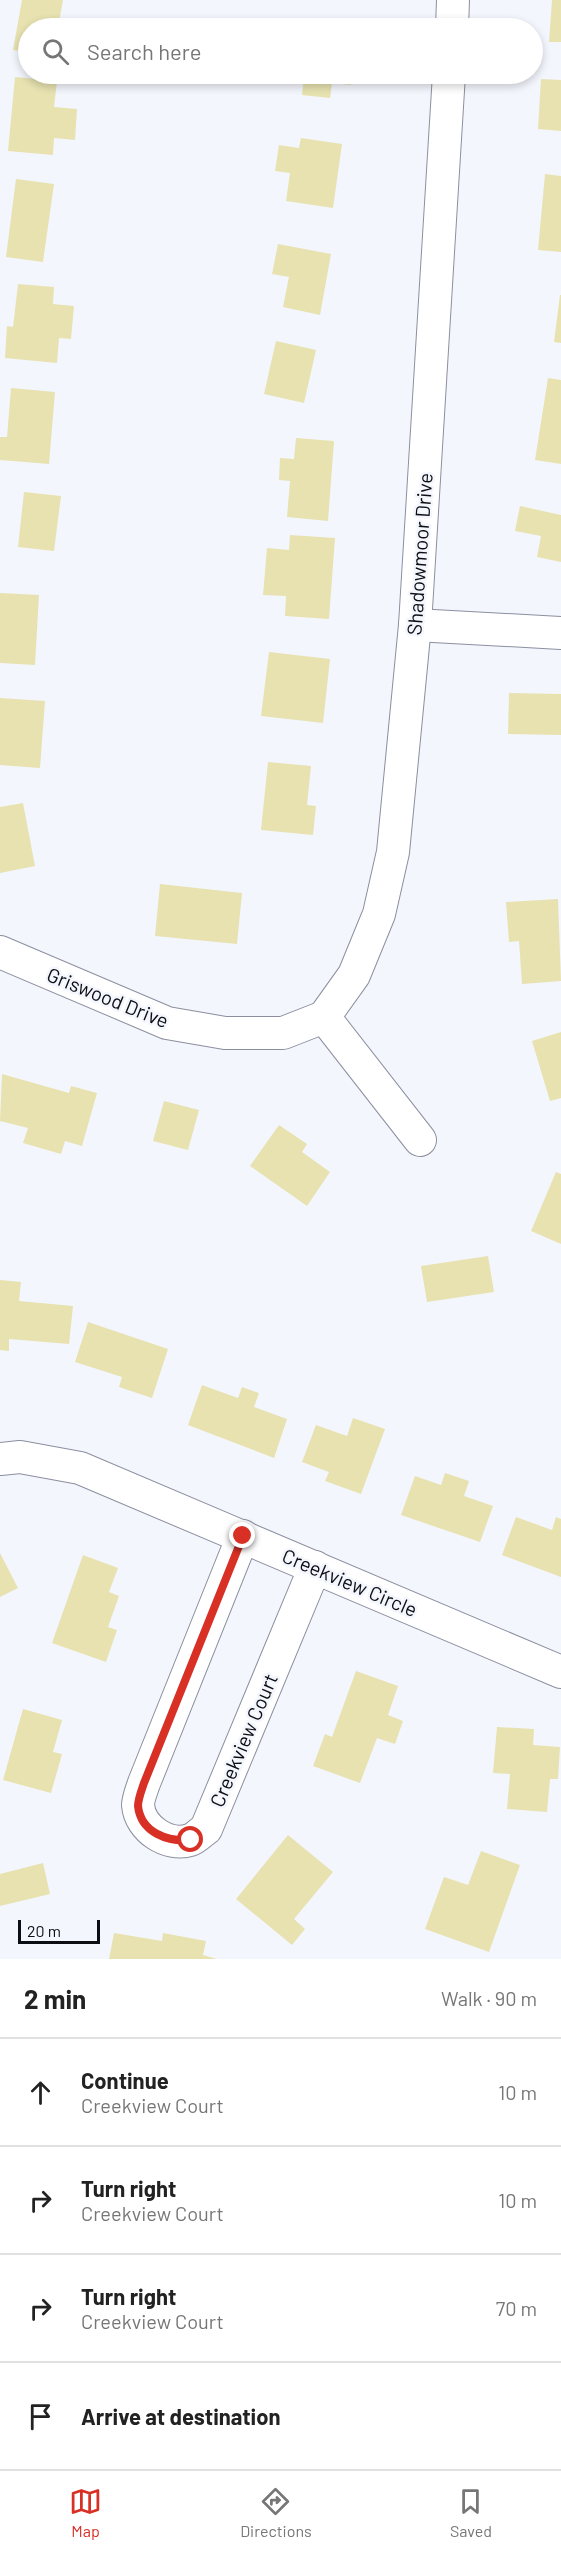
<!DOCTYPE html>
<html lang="en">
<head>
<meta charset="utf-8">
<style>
  :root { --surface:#fff; --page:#f2f2f2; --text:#222; --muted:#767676; --line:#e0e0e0; --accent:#d93025 }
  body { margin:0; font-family:Barlow,sans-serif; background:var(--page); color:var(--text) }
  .scale { position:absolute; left:18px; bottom:15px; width:82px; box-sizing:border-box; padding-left:6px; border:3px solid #0c0e14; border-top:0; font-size:16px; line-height:21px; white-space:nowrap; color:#0c0e14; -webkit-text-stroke:4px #f4f6fd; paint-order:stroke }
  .stop { position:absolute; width:18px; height:18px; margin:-14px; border:4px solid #d93025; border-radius:50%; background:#fff }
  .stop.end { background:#d93025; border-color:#fff; box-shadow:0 2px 6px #0008 }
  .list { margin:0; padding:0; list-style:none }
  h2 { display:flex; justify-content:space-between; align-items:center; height:78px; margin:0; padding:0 24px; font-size:26px }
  h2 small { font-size:20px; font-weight:400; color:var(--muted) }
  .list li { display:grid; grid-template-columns:39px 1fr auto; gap:18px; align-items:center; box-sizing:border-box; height:108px; padding:0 24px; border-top:2px solid var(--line) }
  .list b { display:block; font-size:22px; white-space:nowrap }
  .list p { margin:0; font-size:20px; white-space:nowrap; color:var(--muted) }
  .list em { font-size:20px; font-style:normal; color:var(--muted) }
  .icon { flex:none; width:33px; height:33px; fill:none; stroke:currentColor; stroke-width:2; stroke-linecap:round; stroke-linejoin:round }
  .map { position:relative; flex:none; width:561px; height:1959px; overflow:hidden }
  .search { position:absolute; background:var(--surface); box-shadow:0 3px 9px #0003; left:18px; right:18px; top:18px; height:66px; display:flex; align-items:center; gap:15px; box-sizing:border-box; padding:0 21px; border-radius:33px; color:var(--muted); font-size:22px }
  .sheet { height:510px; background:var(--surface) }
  nav { display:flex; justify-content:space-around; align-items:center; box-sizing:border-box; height:84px; border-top:2px solid var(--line); background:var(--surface); font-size:16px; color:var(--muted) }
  nav a { display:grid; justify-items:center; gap:3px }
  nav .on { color:var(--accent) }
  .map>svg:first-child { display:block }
</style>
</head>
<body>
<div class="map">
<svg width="561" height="1959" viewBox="0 0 561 1959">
  <rect width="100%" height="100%" fill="#f4f6fd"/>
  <!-- building -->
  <g fill="#e7e2b0">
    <path d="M22,0h41l-5,28h-30v24l-15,-2z"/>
    <path d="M552,0h9v42h-12z"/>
    <path d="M304,74h48l-1,11 -19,-2 -2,15 -28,-3z"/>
    <path d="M15,77l42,4 -3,26 23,2 -2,31 -21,-2 -1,17 -45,-4z"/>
    <path d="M541,79l20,1v51l-23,-2z"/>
    <path d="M301,138l41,6 -9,64 -47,-7 4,-28 -15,-2 4,-26 20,3z"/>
    <path d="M545,174l16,2v76l-23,-2z"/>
    <path d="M16,179l38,5 -11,78 -37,-5z"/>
    <path d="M278,244l53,10 -11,61 -37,-8 6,-30 -17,-3z"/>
    <path d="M18,284l36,3 -1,17 21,2 -3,33 -12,-1 -2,25 -52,-5 2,-32 6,1z"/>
    <path d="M560,295h1v48l-7,-1z"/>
    <path d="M276,341l40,9 -12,53 -40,-9z"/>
    <path d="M548,378l13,2v84l-26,-4z"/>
    <path d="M11,388l44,4 -6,72 -49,-4v-23h7z"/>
    <path d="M296,438l38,3 -6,80 -41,-4 3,-36 -11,-1 1,-22 14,1z"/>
    <path d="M24,492l37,4 -7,55 -36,-4z"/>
    <path d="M520,506l41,9v47l-24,-5 4,-21 -26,-5z"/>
    <path d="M290,535l45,3 -6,81 -44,-3 1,-20 -23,-1 4,-47 22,2z"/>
    <path d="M0,593l39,2 -4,70 -35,-2z"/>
    <path d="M269,652l61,7 -7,64 -62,-7z"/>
    <path d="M509,693l52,1v41l-53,-1z"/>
    <path d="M0,698l45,3 -5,67 -40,-3z"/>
    <path d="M268,762l43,4 -4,39 9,1 -3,29 -52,-5z"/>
    <path d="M23,803l12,63 -35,7v-66z"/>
    <path d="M160,884l82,9 -5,51 -82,-8z"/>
    <path d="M558,899l3,82 -39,3 -3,-43 -10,1 -3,-40z"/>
    <path d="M561,1032v66l-11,3 -18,-60z"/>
    <path d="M2,1074l67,19 2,-7 26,7 -15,53 -17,-5 -4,13 -38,-11 5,-15 -28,-7z"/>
    <path d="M164,1101l35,9 -11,40 -35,-9z"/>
    <path d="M279,1125l28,19 -5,8 28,20 -23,34 -57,-40z"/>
    <path d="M556,1172l5,2v70l-30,-13z"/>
    <path d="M488,1256l6,36 -67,10 -6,-36z"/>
    <path d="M0,1280l21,2 -2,19 54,5 -4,38 -60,-5v12l-9,-1z"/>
    <path d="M88,1322l80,27 -16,49 -33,-11 3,-10 -47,-15z"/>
    <path d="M202,1385l36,13 4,-11 17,6 -5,14 33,12 -13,39 -86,-33z"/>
    <path d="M353,1418l32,11 -24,65 -36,-13 4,-9 -27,-10 14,-37 31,11z"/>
    <path d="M445,1473l24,8 -5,15 29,10 -13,36 -79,-27 14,-39 26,9z"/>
    <path d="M516,1517l36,13 4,-13 5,2v58l-59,-22z"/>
    <path d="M0,1553l18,35 -18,9z"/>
    <path d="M83,1555l35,13 -9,24 10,4 -11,31 9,3 -11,32 -54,-19z"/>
    <path d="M356,1671l42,15 -10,29 15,6 -8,23 -18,-6 -17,45 -47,-17 12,-32 7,3z"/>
    <path d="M23,1709l39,11 -9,32 9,2 -11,39 -48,-13z"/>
    <path d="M497,1727l37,2 -1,16 27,2 -2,32h-8l-3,33 -40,-3 3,-35 -17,-1z"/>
    <path d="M288,1835l45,37 -39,47 11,10 -13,16 -56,-46z"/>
    <path d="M481,1851l39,14 -31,87 -64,-23 19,-52 24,8z"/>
    <path d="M43,1863l7,31 -50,12v-32z"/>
    <path d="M114,1933l48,8 1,-8 43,8 -3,14 14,4h-108z"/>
  </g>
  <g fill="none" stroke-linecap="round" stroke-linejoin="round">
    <defs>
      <g id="minor">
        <path d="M452,28l1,-28"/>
        <path d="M415,625l146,8"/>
        <path d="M0,952l167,71 58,10h58l41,-16"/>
        <path d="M324,1017l30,-42 25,-61 14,-62 22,-227 34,-551"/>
        <path d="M324,1017l96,123"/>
        <path d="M0,1459l20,-2 60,11 481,204"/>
        <path d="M243,1536l-99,247c-2,6 -6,16 -6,22 2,24 30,42 52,35 6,-2 11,-8 16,-11l109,-262"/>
      </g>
    </defs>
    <!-- minor casing -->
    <use href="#minor" stroke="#8b8fa0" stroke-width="34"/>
    <!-- minor -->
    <use href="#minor" stroke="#fff" stroke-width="32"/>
  </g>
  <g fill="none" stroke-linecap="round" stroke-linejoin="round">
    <!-- route -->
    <path stroke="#d93025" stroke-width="8" d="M191,1840c-23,2 -50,-7 -53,-34 0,-7 4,-17 6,-23l99,-247"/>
  </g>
  <g text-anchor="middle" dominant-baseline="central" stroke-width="5" stroke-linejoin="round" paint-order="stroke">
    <!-- street labels -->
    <g font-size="20" fill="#0c0e14" stroke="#f4f6fd">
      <text transform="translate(419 554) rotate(-86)">Shadowmoor Drive</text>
      <text transform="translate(108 997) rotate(22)">Griswood Drive</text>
      <text transform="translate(350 1582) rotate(23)">Creekview Circle</text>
      <text transform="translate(243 1740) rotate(-67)">Creekview Court</text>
    </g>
  </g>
</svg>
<div class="scale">20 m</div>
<div class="stop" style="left:191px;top:1840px"></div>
<div class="stop end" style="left:243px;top:1536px"></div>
<div class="search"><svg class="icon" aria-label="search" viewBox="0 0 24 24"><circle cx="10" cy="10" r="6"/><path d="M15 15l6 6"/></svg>Search here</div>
</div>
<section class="sheet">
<h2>2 min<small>Walk · 90 m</small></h2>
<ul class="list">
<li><svg class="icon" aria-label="ahead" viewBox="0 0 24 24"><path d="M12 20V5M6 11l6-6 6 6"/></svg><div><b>Continue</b><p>Creekview Court</p></div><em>10 m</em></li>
<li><svg class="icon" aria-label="right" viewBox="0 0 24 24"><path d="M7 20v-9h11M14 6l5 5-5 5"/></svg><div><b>Turn right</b><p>Creekview Court</p></div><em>10 m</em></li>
<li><svg class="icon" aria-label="right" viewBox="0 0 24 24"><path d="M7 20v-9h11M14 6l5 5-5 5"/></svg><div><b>Turn right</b><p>Creekview Court</p></div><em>70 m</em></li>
<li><svg class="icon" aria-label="arrive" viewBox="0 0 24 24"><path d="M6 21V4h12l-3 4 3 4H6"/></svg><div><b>Arrive at destination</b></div></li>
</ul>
</section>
<nav>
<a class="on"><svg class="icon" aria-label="map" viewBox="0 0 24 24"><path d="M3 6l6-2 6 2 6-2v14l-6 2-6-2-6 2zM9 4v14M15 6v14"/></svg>Map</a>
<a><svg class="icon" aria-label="directions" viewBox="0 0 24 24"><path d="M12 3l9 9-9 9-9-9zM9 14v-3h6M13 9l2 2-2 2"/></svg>Directions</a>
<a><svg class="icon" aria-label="saved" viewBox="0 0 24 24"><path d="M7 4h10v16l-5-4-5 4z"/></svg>Saved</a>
</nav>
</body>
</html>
